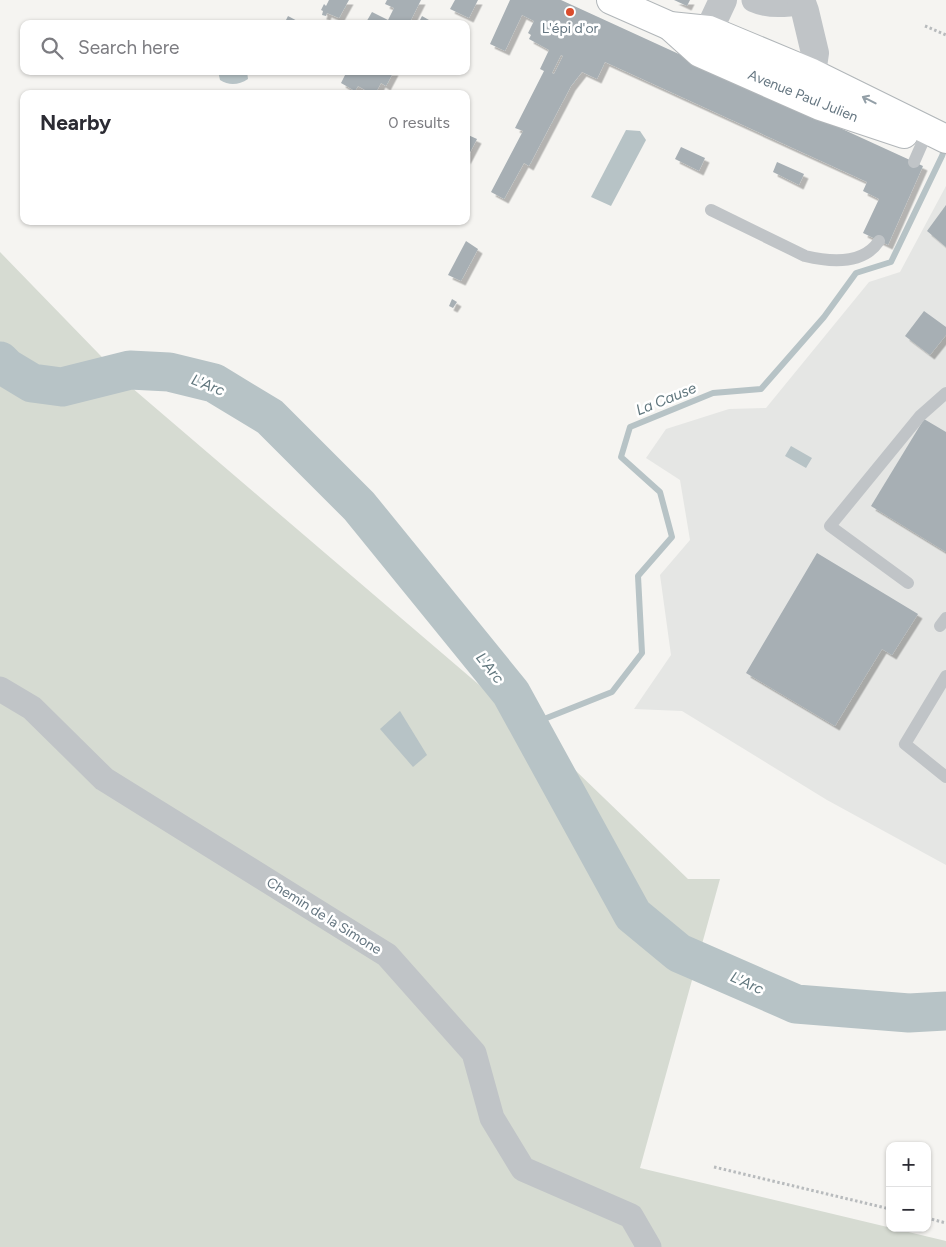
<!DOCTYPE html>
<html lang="en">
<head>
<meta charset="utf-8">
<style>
  :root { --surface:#fff; --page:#f2f2f3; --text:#2b2b33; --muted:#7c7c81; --line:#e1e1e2 }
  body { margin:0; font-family:Figtree,sans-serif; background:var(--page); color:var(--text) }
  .controls { position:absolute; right:15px; bottom:15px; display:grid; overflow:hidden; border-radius:10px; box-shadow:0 1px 4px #0004 }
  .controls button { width:45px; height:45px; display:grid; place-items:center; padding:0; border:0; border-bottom:1px solid var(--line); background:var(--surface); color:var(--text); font:25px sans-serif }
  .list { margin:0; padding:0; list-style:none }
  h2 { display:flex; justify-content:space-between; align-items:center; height:65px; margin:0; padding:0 20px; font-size:21px }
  h2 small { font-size:16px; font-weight:400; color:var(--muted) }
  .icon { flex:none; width:28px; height:28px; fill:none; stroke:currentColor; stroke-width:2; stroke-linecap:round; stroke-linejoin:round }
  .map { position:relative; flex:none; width:946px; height:1247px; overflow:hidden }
  .search { position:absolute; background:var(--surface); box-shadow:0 1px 4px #0004; left:20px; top:20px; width:450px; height:55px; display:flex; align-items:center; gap:12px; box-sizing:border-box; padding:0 18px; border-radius:10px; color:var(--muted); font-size:19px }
  .panel { position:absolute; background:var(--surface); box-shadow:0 1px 4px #0004; left:20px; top:90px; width:450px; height:135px; border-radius:10px }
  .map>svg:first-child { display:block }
</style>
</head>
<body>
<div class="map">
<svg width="946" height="1247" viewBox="0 0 946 1247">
  <defs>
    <filter id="shadow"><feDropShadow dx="4.5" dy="4.5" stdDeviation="0" flood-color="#0004"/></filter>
  </defs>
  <rect width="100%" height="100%" fill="#f5f4f1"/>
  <!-- built -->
  <path fill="#e5e6e4" d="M946,186v679l-119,-65 -145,-89 -48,-2 37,-54 -11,-80 30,-35 -10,-60 -34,-22 20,-29 63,-20 37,-1 103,-126 31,-10z"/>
  <!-- green -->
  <path fill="#d6dbd2" d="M0,252l131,135 416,356 141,136h32l-80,289 306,73v6h-946z"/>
  <!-- water -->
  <g fill="#b7c3c6">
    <path d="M218,71h29l1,8c-9,6 -19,7 -28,1z"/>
    <path d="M626,130l14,1 6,9 -35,66 -20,-9z"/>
    <path d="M791,446l21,12 -6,10 -21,-12z"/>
    <path d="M400,711l27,44 -14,12 -33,-38z"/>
  </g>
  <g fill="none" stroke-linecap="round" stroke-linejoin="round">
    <!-- stream -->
    <path stroke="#b7c3c6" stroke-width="6" d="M529,725l83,-33 30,-39 -4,-77 34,-39 -12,-45 -39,-35 9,-30 83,-34 48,-4 63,-72 32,-44 35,-11 51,-106 4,-11"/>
    <!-- river -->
    <path stroke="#b7c3c6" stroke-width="39" d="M0,361l7,7 25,15 30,4 68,-17 39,2 45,11 56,34 89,89 152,187 122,222 46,38 117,51 113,9 37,-2"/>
  </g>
  <!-- building -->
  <g fill="#a7afb4" fill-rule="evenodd" filter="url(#shadow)">
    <path d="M329,0h20l-10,18 -12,-5 -1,3 -4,-1 1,-4 -2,-1 3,-6 2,2z"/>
    <path d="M387,0h34l-12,24h-44l7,-12 16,8 6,-12 -9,-4z"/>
    <path d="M455,0h23l-9,18 -19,-9z"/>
    <path d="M510,0h51l362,166 -35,79 -25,-12 16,-34 -16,-8 4,-9 -262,-120 -8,17 -15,-7 -11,14 -42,80 -5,-3 -20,36 -13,-7 32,-61 -8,-3 29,-57 -4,-2 9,-19 -20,-11 2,-4 -3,-2 6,-12 -12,-6 -17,36 -15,-7zM561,55l2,1 -9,18 -2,-1z"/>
    <path d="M674,0h16l-3,6z"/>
    <path d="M288,16l15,8h-19z"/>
    <path d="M422,16l14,8h-18z"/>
    <path d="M347,71h47l-8,15 -5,-3 -6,11h-3l-14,-8 -3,5 -14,-8z"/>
    <path d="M466,134l11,5 -11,21z"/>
    <path d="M681,147l24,11 -6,13 -24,-12z"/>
    <path d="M777,162l27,12 -5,11 -26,-13z"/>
    <path d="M946,205v42l-19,-16z"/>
    <path d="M466,241l12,8 -17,32 -13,-6z"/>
    <path d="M452,299l5,3 -4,6 -4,-2z"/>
    <path d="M924,311l22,16v8l-16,20 -25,-19z"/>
    <path d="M924,419l22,13v120l-75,-46z"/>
    <path d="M817,553l101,61 -26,41 -10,-6 -47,77 -89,-53z"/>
  </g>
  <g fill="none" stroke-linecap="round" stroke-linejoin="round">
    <defs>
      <g id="primary">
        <path d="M611,0l59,26 39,4 103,43 134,66"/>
        <path d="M670,26l30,27 120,53 84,28"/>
      </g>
    </defs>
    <!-- primary casing -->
    <use href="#primary" stroke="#b1b6b9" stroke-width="30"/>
    <!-- path -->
    <g stroke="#b8bbbd" stroke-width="3" stroke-dasharray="2.5 2.5" stroke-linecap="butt">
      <path d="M925,26l21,9"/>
      <path d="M714,1167l176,42"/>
      <path d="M927,1218l19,5"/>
    </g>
    <!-- service -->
    <g stroke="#c0c4c7" stroke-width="12">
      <path d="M914,162l14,-32"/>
      <path d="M711,210l94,46c25,6 58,9 74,-15"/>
      <path d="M908,583l-78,-57 90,-110 26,-23"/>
      <path d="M940,626l6,-8"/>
      <path d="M946,676l-41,68 41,33"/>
    </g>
    <!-- minor -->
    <g stroke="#c0c4c7" stroke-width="25">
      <path d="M754,0c15,7 33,5 48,2"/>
      <path d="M0,689l32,19 72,71 283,176 87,98 18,65 31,51 108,47 18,31"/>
    </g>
    <!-- tertiary -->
    <g stroke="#c0c4c7" stroke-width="28">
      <path d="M709,30l14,-30"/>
      <path d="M790,78c9,3 15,0 22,-5l3,-20 -10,-42 -4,-11"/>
    </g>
    <!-- primary -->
    <use href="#primary" stroke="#fff" stroke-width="28"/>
  </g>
  <!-- one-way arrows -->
  <defs><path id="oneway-shaft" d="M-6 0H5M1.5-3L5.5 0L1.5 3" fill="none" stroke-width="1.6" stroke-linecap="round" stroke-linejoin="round" transform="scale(1.25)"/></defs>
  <use stroke="#939fa7" href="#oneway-shaft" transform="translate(869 100) rotate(-153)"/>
  <!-- markers -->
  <circle fill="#da4c2c" stroke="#fff" stroke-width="2" cx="570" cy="12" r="5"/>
  <g text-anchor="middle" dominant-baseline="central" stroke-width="5" stroke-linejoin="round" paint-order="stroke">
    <!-- poi labels -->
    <g font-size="14" fill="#657681" stroke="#fff">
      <text x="570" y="28">L'épi d'or</text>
    </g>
    <!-- street labels -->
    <g font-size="14" fill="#657681" stroke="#fff">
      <text transform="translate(803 96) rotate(22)">Avenue Paul Julien</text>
      <text transform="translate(324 916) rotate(32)">Chemin de la Simone</text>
    </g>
    <!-- water labels -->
    <g font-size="15" font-style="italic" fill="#61777e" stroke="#fff">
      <text transform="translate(208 385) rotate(21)">L'Arc</text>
      <text transform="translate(666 399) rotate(-22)">La Cause</text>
      <text transform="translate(490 668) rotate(51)">L'Arc</text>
      <text transform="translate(747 983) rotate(24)">L'Arc</text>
    </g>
  </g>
</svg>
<div class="controls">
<button>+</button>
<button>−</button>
</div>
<div class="search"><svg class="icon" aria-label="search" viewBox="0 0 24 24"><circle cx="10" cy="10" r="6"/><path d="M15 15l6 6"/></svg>Search here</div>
<section class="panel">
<h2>Nearby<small>0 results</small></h2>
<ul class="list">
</ul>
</section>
</div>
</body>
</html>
